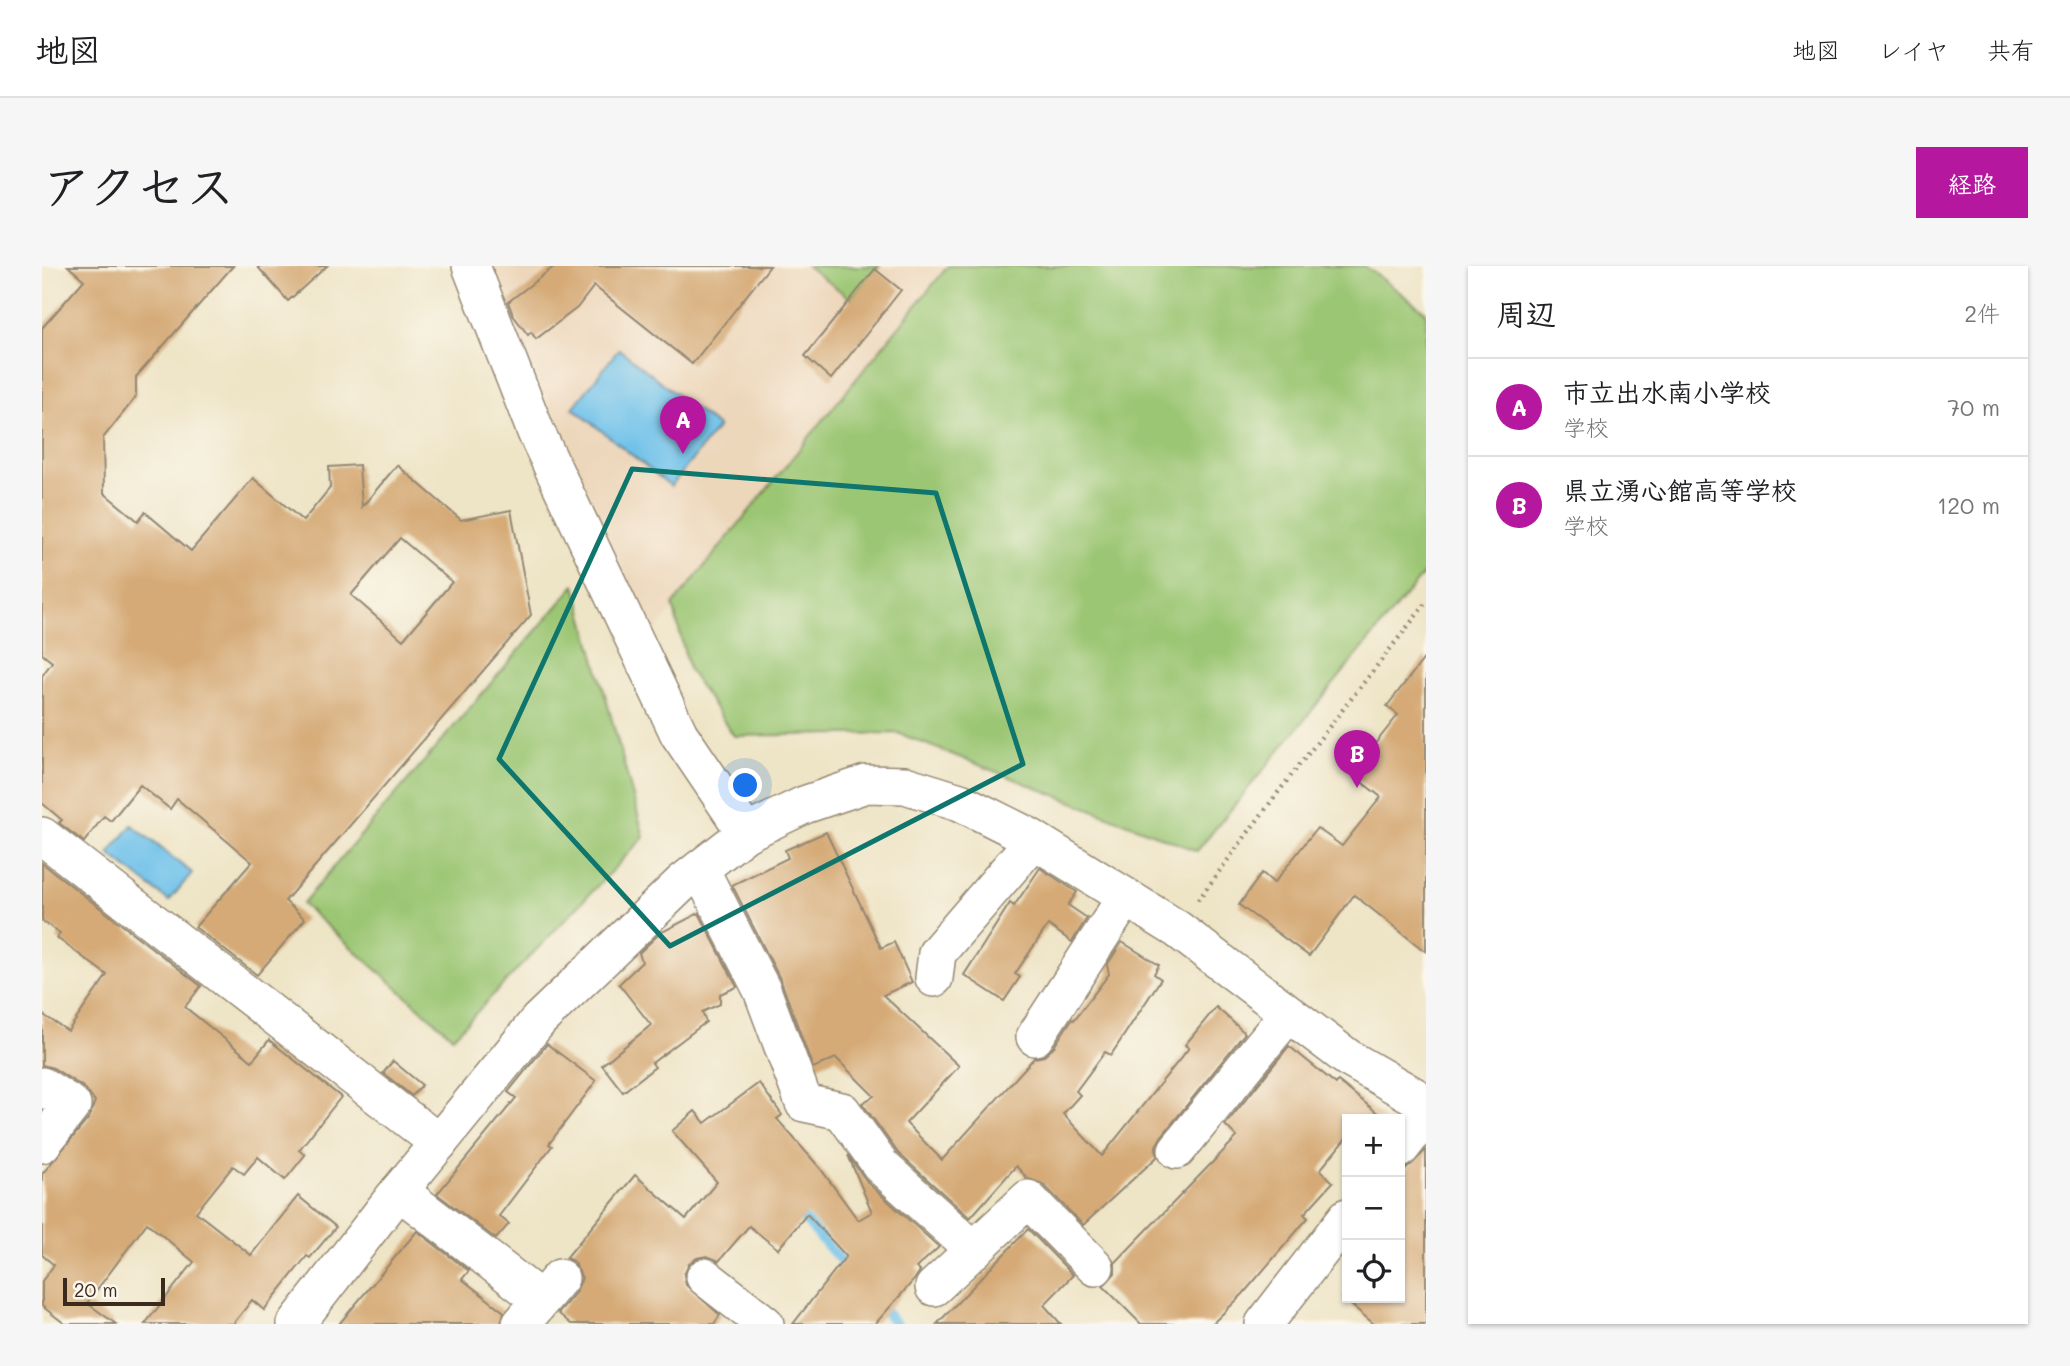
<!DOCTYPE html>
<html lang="ja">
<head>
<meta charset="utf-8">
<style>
  :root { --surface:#fff; --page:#f6f6f6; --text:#202124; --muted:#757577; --line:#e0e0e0; --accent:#b5179e }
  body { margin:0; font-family:Mali,"Klee One",sans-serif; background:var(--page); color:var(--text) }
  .controls { position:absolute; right:21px; bottom:21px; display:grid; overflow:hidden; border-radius:0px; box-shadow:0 2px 5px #0004 }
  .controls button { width:63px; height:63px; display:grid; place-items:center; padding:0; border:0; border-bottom:2px solid var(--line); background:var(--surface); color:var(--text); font:35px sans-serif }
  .scale { position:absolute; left:21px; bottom:18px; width:102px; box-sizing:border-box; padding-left:7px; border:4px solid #3b2a1e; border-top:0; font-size:19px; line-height:24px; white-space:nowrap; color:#3b2a1e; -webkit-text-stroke:5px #fbf7ec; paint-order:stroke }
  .you { position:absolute; left:704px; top:520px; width:24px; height:24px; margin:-18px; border:5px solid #fff; border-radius:50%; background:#1a73e8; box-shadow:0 0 0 10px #1a73e833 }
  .badge { display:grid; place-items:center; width:46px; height:46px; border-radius:50%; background:var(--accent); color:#fff; font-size:23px; font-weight:700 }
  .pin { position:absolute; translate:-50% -58px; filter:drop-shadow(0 2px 4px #0008) }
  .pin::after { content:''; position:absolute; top:37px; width:24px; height:21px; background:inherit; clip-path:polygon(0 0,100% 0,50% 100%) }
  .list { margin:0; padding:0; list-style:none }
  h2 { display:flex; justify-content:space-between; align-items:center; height:91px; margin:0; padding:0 28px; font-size:30px }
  h2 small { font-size:23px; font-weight:400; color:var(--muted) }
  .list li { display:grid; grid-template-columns:46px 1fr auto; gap:21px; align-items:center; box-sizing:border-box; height:98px; padding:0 28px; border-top:2px solid var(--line) }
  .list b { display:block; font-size:26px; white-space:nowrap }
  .list p { margin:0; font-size:23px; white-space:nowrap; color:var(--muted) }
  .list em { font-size:23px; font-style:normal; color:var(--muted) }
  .icon { flex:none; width:38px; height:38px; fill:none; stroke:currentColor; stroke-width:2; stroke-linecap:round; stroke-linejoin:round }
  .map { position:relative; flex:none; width:1384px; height:1058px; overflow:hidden; border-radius:0px }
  header { display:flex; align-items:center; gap:42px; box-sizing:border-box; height:98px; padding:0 35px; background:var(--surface); border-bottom:2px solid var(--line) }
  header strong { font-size:33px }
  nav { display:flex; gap:38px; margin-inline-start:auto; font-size:24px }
  .intro { display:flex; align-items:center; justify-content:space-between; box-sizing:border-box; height:168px; padding:0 42px }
  h1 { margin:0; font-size:49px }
  .button { padding:18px 32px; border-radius:0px; background:var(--accent); color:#fff; font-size:24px; font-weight:700 }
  main { display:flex; gap:42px; padding:0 42px }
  aside { flex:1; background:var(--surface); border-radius:0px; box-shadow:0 2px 5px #0004 }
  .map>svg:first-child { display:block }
</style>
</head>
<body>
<header>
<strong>地図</strong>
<nav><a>地図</a><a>レイヤ</a><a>共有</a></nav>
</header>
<div class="intro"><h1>アクセス</h1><a class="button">経路</a></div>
<main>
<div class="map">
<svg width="1384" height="1058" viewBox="0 0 1384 1058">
  <rect width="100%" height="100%" fill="#fbf7ec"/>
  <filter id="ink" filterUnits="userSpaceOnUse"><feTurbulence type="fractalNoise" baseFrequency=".0143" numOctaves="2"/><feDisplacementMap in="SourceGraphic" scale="14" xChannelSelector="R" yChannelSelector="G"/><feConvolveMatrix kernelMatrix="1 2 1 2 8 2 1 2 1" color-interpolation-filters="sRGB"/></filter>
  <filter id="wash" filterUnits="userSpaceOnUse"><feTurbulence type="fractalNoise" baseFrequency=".00686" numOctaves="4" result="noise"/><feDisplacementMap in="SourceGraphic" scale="28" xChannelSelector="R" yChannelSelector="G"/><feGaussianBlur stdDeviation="1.57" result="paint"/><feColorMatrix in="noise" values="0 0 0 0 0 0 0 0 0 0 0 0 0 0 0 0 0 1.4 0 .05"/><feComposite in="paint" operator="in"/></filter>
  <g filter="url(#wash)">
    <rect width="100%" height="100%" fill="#eee4c6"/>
    <!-- built -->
    <path fill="#edd7bb" d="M444,0h460l-293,368z"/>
    <!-- green -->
    <g fill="#9bc673" stroke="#6b7848" stroke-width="2">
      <path d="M765,0h72l-28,33z"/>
      <path d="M906,0h417l61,46v259l-229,280 -299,-118 -164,3 -45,-66 -16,-65z"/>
      <path d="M533,319l69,252 -191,200 -151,-133z"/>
    </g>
    <!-- water -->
    <g fill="#6ec1ea" stroke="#547684" stroke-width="2">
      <path d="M577,83l99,78 -47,59 -98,-78z"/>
      <path d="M90,559l60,48 -23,28 -60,-47z"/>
    </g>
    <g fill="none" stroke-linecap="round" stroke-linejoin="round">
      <!-- stream -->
      <g stroke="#6ec1ea" stroke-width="10">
        <path d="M752,942l57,64"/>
        <path d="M835,1037l19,21"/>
      </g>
    </g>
    <g id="blocks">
      <!-- building -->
      <g fill="#d5aa77" fill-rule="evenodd">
        <path d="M26,0h165l-97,111v20l-33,41 1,55 34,28 7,-9 46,39 62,-73 50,43 27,-33 -1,-21 30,-2 3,42 35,-42 64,55 50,-10 20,105 -246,286 20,18 -48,56 -62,-48 57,-65 -75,-63 -7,10 -30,-24 -29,36 -7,-5 -20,26 -25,-19 3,-3 -20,-17v-127l10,-14 -10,-8v-326l42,-48zM358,272l52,44 -49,58 -52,-45z"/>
        <path d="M215,0h70l-39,35z"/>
        <path d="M513,0h215l-78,98 -98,-78 -17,22 -41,31 -5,-7 -3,3 -15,-20 -5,-13z"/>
        <path d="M833,3l26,21 -70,89 -26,-23z"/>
        <path d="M1384,390v296l-72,-57 -45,61 -70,-51 23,-32 12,10 43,-55 25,18 39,-49 -30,-23 47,-59 -11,-9z"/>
        <path d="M784,566l55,116 13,-6 18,40 -29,13 76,71 -53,57 36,37 92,-102 10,-2 9,-8 19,-29 2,1 35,-46 -2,-9 15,-23 37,23 -5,9 7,5 -50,76 -6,-3 -29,39 4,4 -17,19 39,42 87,-108 -4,-3 31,-38 29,26 -84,104 -5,9 1,11 -74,68 -40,-41 -15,-5 -12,-13 -46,52 -72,-65 -36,-50 12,-7 -38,-38 -23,10 -32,-87 -49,-96 56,-27 -3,-8z"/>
        <path d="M0,597l159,123 -16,21 67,54 17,-21 72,57 -42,53 6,5 -20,25 -27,-23 -14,17 -11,-8 -37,46 55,43 47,-59 38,31 -26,31 -3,-2 -43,54 -12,-10 -19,24h-88l49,-62 -47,-39 -60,80 29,21h-51l-23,-18v-25l12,-16 -12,-10v-81l47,-56 6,-17 -12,-14 -30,-19 -11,-3v-51l26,17 39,-56 -50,-37 3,-5 -18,-12z"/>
        <path d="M998,602l37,24 -9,13 19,13 -15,24 -24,-17 -33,49 5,3 -16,24 -40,-26 46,-72 4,3z"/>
        <path d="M657,647l38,74 -17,7v10l-18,8 4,10 -54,41 3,4 -32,25 -21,-27 49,-40 -32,-41 23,-22 -3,-9 21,-20z"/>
        <path d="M505,778l49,37 -47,63 3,2 -53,70 10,8 -13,15 -59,-45 79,-96 -8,-6z"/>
        <path d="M1247,780l47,38 2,-3 47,38h-38v18l-27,33 13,12 -29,32 4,4 -65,76 -31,30h-71l-38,-38 12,-13v-10l122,-126 -12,-12z"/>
        <path d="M351,795l29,24 -10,11 -29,-23z"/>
        <path d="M717,817l23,32 -5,4 43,49 38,52 14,-8 -24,-57 20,28 71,64 -23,21 4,3 -6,9 -39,44h-82l53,-68 -39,-42 -29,35 -29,-23 -30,35 -12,-5 -10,2 -8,6 -5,11 2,10 34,30 -6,9h-143l-13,-11 18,-21 6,-14 -8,-16 -8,-4 69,-83 51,44 31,-37 -45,-51 23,-20 10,12z"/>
        <path d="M1384,884v174h-52l-31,-26h57v-123z"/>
        <path d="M986,963l45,46 -29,30 17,19h-124z"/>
        <path d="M375,965l52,40 -7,8 42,33 -3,12h-162z"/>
      </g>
    </g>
  </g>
  <g filter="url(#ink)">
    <use href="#blocks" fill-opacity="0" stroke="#948772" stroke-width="2"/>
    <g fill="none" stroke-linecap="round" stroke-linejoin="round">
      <defs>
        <g id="street">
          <path d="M429,0l65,166 143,302 67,99"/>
          <path d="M0,570l397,307"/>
          <path d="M658,603l62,121 42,113 38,8 40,56 92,83"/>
          <path d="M892,712l3,-25 97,-113"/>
          <path d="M993,771l91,-140"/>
          <path d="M0,820l30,19 -30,39"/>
          <path d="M1358,883l26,-33"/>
          <path d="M1135,884l111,-136"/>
          <path d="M357,925l141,108"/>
          <path d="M663,1011l60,47"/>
          <path d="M892,1021l94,-88 67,68"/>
          <path d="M254,1058l95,-123 148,-181 144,-138 63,-49 58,-28 62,-21 39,1 55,17 68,34 149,93 171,129 78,45"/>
          <path d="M479,1058l39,-46"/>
          <path d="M1222,1058l83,-107"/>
        </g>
      </defs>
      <!-- street casing -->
      <use href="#street" stroke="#948772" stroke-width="40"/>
      <!-- path -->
      <path stroke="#948772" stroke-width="4.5" stroke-dasharray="2 5" stroke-linecap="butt" d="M1156,634l78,-105 150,-192"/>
      <!-- street -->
      <use href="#street" stroke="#fff" stroke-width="37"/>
    </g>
  </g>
  <!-- marked area -->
  <path fill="none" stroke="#0f766e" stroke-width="5" stroke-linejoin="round" d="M590,203l304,24 87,271 -353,182 -171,-187z"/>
</svg>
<div class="controls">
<button>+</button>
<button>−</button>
<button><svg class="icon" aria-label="locate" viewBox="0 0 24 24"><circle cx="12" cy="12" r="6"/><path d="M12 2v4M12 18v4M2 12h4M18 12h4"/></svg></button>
</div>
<div class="scale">20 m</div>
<div class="you"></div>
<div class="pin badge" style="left:641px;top:188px">A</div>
<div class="pin badge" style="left:1315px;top:522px">B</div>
</div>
<aside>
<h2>周辺<small>2件</small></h2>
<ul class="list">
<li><span class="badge">A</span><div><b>市立出水南小学校</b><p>学校</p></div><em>70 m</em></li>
<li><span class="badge">B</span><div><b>県立湧心館高等学校</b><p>学校</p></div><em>120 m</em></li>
</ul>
</aside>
</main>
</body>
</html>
